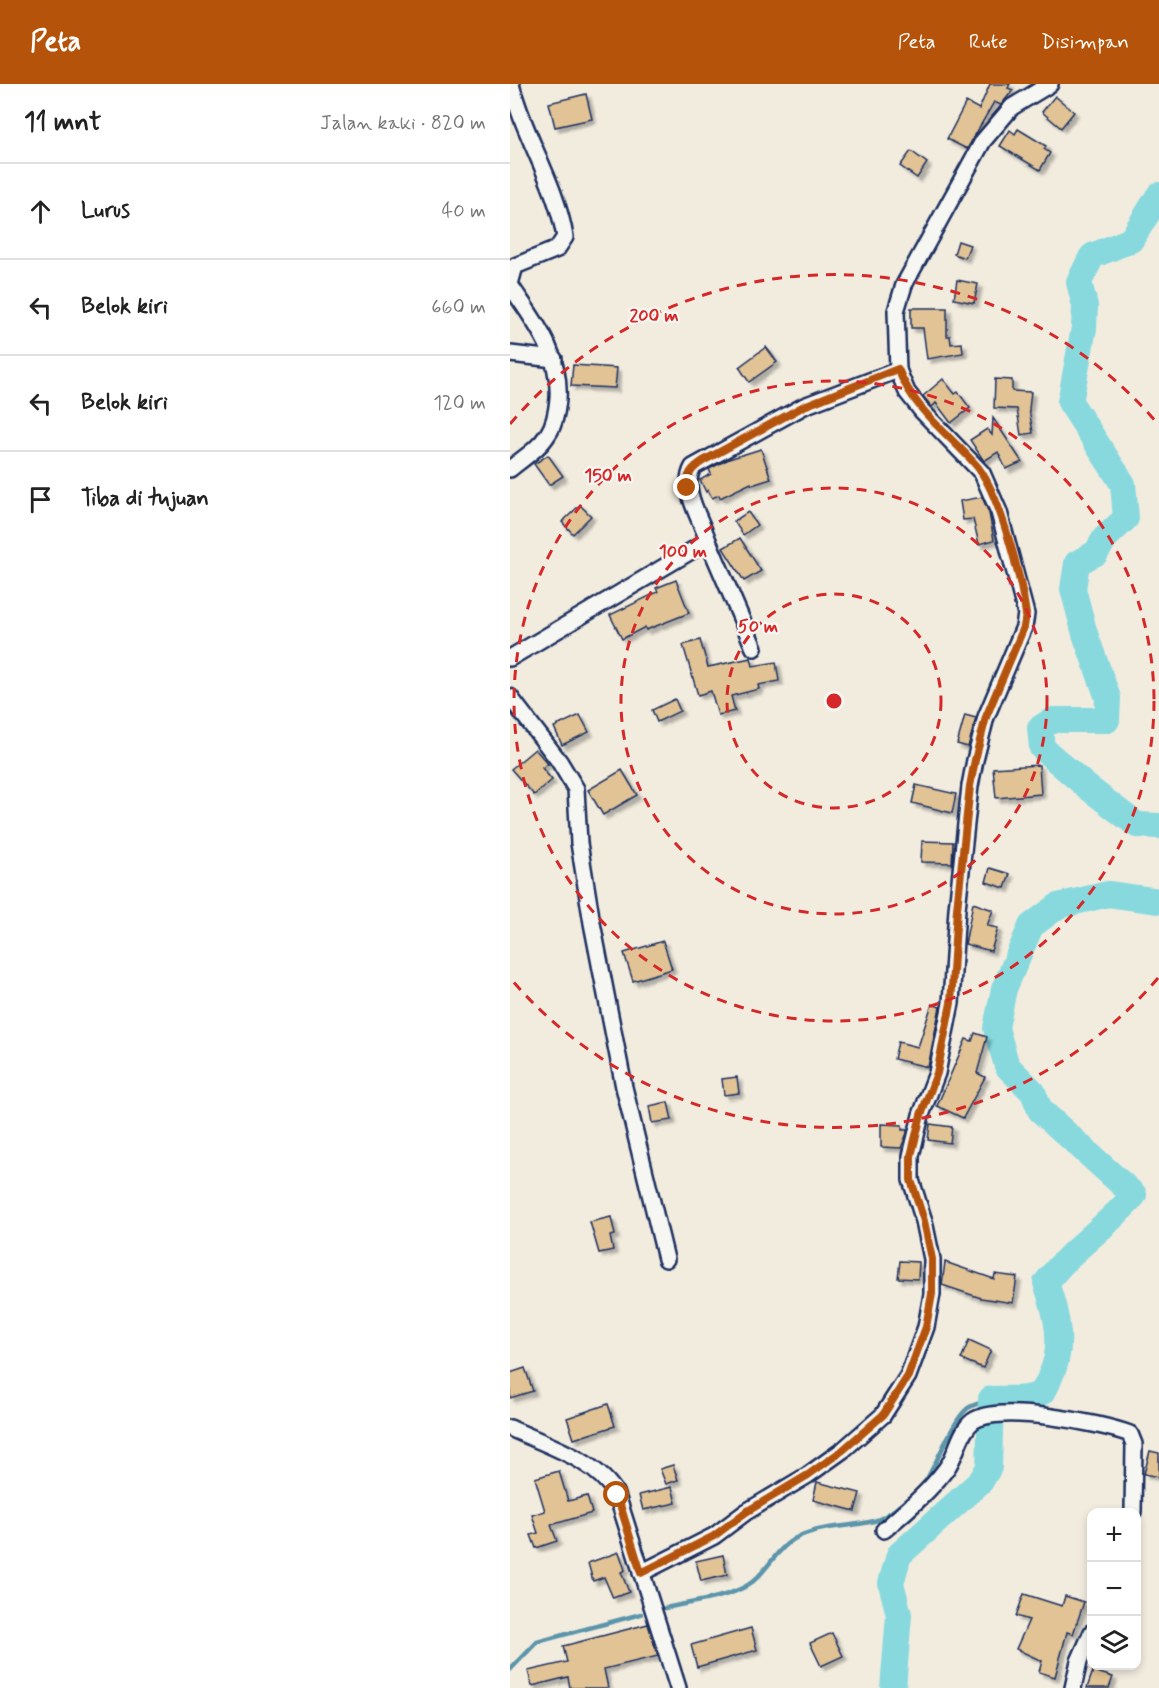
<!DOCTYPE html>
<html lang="id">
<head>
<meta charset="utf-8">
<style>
  :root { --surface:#fff; --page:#f2f2f2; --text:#222; --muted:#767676; --line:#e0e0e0; --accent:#b45309 }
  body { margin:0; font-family:Mynerve,sans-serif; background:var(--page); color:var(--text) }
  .controls { position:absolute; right:18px; bottom:18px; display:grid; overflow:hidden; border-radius:12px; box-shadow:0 3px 9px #0003 }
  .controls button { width:54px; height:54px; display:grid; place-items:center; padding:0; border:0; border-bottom:2px solid var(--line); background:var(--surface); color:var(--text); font:30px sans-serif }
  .stop { position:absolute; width:18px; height:18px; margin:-14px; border:4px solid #b45309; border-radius:50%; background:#fff }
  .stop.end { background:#b45309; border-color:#fff; box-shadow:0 2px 6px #0008 }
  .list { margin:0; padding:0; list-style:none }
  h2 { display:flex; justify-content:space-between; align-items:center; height:78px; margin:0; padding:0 24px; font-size:26px }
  h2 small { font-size:20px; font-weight:400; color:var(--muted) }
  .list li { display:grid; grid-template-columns:39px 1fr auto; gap:18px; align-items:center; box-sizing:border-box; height:96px; padding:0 24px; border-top:2px solid var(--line) }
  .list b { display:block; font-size:22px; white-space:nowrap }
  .list em { font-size:20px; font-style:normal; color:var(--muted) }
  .icon { flex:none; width:33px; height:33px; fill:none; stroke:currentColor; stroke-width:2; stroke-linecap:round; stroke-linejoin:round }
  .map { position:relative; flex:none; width:649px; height:1604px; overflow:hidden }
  header { display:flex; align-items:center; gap:36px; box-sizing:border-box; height:84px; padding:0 30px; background:var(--accent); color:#fff }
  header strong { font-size:28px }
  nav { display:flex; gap:33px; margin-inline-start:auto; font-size:21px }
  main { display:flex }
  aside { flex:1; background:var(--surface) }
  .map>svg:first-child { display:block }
</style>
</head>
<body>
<header>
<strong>Peta</strong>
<nav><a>Peta</a><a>Rute</a><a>Disimpan</a></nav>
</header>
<main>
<aside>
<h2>11 mnt<small>Jalan kaki · 820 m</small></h2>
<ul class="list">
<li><svg class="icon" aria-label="ahead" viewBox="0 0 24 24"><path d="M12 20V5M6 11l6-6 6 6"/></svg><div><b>Lurus</b></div><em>40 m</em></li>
<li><svg class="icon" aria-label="left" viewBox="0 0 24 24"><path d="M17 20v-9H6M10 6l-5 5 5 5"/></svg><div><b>Belok kiri</b></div><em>660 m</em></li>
<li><svg class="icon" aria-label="left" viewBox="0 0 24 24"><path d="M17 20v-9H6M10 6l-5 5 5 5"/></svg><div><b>Belok kiri</b></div><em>120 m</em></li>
<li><svg class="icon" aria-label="arrive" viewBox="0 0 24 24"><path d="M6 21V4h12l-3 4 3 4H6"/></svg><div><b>Tiba di tujuan</b></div></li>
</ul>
</aside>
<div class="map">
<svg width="649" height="1604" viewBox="0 0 649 1604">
  <defs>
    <filter id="shadow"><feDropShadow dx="4" dy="4" stdDeviation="1.5" flood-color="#0004"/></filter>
  </defs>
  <rect width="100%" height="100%" fill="#f2ecdf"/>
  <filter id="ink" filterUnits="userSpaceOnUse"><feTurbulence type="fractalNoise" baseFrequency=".0167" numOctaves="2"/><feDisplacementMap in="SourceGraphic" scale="12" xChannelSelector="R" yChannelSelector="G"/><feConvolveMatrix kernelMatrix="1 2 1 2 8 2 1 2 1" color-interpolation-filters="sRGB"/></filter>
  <g filter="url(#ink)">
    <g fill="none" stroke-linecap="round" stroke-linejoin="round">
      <!-- stream -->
      <g stroke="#5c95ab" stroke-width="4.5">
        <path d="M412,1403c14,-20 30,-67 46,-79 6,-4 16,-6 23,-9"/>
        <path d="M155,1524c26,-6 60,-9 83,-23 18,-11 27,-35 46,-46 24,-14 54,-11 80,-18 16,-5 29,-19 42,-29"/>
        <path d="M0,1586l27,-28 104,-28"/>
      </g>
      <!-- river -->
      <g stroke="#87d9de" stroke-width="26">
        <path d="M649,111l-28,45 -39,16 -13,26 6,24 -1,22 -14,74 53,82 3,34 -21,20 -9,15 -19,10 -4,26 12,45 23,64 -1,22h-54l-13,8 2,20 44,38 51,39 22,1"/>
        <path d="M383,1604l6,-73 -8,-32 8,-28 82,-74 8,-14 2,-68c14,-1 33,2 46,-4 8,-3 10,-10 13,-18 15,-30 7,-63 -4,-94 25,-34 61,-56 88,-88l-94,-85 -7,-18 -26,-26 -11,-38 8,-39 27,-63 27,-20 50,-12 51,7"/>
      </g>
    </g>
    <!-- building -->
    <g fill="#e1c395" stroke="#1b2f5e" stroke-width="1.5" filter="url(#shadow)">
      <path d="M480,0h20l-2,4 5,2 -12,15 -7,-3 -27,47 -20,-10 19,-37 13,7z"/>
      <path d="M76,10l6,25 -37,8 -6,-24z"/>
      <path d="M545,12l19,16 -13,16 -19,-16z"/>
      <path d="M508,45l28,17 -2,3 6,4 -10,17 -40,-24 10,-16 5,4z"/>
      <path d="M401,67l16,12 -10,15 -17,-12z"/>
      <path d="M448,157l12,4 -5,13 -11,-4z"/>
      <path d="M447,196l21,4 -4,19 -20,-4z"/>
      <path d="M401,224h36v28h3l1,8 11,-1 1,10 -36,6 -4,-31h-12z"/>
      <path d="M256,263l11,15 -28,20 -10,-15z"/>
      <path d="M63,281l44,3 -2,20 -44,-2z"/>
      <path d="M433,295l12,15 3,-2 12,16 -19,15 -15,-20 -4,4 -9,-11z"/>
      <path d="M485,295l17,1v11l19,1 -2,17 4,24 -12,2 -4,-26 -23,-1z"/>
      <path d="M483,334l29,44 -16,7 -8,-17 -14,9 -14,-21 17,-11 5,6z"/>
      <path d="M251,365l10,30 -19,6 -1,-2 -31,15 -1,-3 -7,3 -4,-8 -2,2 -6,-12 11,-6 -2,-5 20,-10z"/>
      <path d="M38,371l15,21 -14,9 -15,-21z"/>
      <path d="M472,413l7,16 5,27 -15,4 -6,-25 -10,1 -3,-19z"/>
      <path d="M70,421l11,11 -18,18 -11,-12z"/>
      <path d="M238,428l9,13 -14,10 -9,-14z"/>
      <path d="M230,454l21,33 -17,10 -21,-33z"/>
      <path d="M166,496l13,33 -43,17 -1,-3 -23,12 -12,-24 48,-23 -2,-4z"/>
      <path d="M190,556l8,27 43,-9 2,8 23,-4 3,19 -21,4 1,4 -28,7 4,15 -17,4 -7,-24 -13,4 -15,-50z"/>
      <path d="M165,615l5,12 -23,11 -5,-12z"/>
      <path d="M70,631l9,17 -27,13 -8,-18z"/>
      <path d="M455,631l11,3 -8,29 -11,-3z"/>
      <path d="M25,665l13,15 -6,4 10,12 -18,15 -23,-26z"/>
      <path d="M529,681l2,29 -45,4 -3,-30z"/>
      <path d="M112,686l15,25 -34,20 -15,-25z"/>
      <path d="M406,701l40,9 -4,19 -40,-10z"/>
      <path d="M412,757l31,1 -1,21 -31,-1z"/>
      <path d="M480,784l20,6 -5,14 -19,-6z"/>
      <path d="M463,819l20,7 -6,16 11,2 -7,23 -26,-7z"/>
      <path d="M153,857l9,28 -39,12 -9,-28z"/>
      <path d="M422,920l8,3 -12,60 -34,-8 4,-17 20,5z"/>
      <path d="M465,949l12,4 -10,36 8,4 -22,41 -26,-12 29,-67 6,2z"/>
      <path d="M227,993l2,16 -15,2 -2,-16z"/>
      <path d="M158,1018l4,18 -20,3 -3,-17z"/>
      <path d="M371,1040l21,1v5h5v3l-6,15 -20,-1z"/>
      <path d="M420,1040l22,3 -2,16 -22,-3z"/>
      <path d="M101,1133l4,18 -5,1 3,14 -14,3 -9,-31z"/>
      <path d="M390,1177l19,1 -1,17 -20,-1z"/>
      <path d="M435,1178l49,17 1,-5 22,3 -4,26 -32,-5 -39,-13z"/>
      <path d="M459,1256l22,10 -8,18 -22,-9z"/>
      <path d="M15,1284l8,23 -23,7v-25z"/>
      <path d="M98,1320l7,22 -41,13 -7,-21z"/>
      <path d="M640,1367l9,2v24l-15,-3z"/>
      <path d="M163,1381l5,15 -12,4 -6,-15z"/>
      <path d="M49,1387l9,30 19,-5 5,17 -41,12 6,16 -21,7 -5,-13 7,-2 -6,-18 13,-4 -10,-33z"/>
      <path d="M307,1398l43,11 -5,18 -42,-11z"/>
      <path d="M162,1403l4,16 -33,7 -4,-15z"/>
      <path d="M109,1468l6,18 -4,2 8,20 -16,6 -9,-21 -11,4 -5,-18z"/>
      <path d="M213,1471l4,20 -26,6 -5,-20z"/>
      <path d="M514,1510l38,12 3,-10 19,6 -11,32 -6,-2 -12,45 -16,-5 3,-11 -26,-12 13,-29 -13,-4z"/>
      <path d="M138,1540l10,32 -54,13 4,19h-38l-2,-11 -36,9 -4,-15 39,-9 -4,-16z"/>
      <path d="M241,1544l6,22 -60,17 -6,-22z"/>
      <path d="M322,1549l11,23 -22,10 -11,-23z"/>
      <path d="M583,1587l20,6 -4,11h-22z"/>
    </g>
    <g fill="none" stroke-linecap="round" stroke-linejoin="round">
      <defs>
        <g id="minor">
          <path d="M0,200l5,-18 42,-17 8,-12c-9,-54 -41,-100 -54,-153"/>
          <path d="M0,201c24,36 51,68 48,114 -1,11 -3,25 -10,35 -9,15 -25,24 -38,35"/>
          <path d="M0,270l44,5"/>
          <path d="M198,457l46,107"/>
          <path d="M0,574l198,-117c-7,-23 -28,-51 -15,-74l111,-61 94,-36"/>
          <path d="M0,613l49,64 17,28 3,54 13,80 32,164 42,172"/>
          <path d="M0,1344c36,17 86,31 107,67l61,193"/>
          <path d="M374,1446c22,-19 45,-38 62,-61 11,-14 13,-37 27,-48 25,-18 128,2 157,13l4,10 -1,68"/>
          <path d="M131,1489l73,-37 32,-24 62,-37 35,-25 40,-35 25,-39 18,-49 6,-33v-35l-8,-38 -13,-41v-24l10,-41 16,-42 14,-70 6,-94 13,-123 5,-26 11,-43 38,-90 2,-13 -27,-102 -17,-39 -60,-62 -15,-19 -9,-22 -2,-59 8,-26 79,-144 29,-34 38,-23"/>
          <path d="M563,1604l6,-27 13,-29"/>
        </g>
      </defs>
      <!-- minor casing -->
      <use href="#minor" stroke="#1b2f5e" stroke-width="20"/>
      <!-- minor -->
      <use href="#minor" stroke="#f6f6f2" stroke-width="15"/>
    </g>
  </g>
  <g fill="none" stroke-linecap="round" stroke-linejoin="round" filter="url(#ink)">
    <!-- route -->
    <path stroke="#b45309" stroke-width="8" d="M107,1411l24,78 73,-37 32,-24 62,-37 35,-25 40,-35 25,-39 18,-49 6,-33v-35l-8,-38 -13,-41v-24l10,-41 16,-42 14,-70 6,-94 13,-123 5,-26 11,-43 38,-90 2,-13c-5,-36 -27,-123 -50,-149 -29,-33 -60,-52 -78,-96l-94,37 -101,55c-12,8 -16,13 -16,27"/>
  </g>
  <!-- distance rings -->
  <g fill="none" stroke="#d62828" stroke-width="3" stroke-dasharray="10 8">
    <circle cx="324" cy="617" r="107"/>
    <circle cx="324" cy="617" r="213"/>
    <circle cx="324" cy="617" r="320"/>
    <path d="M648 894A426 426 0 0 1 0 894M0 340A426 426 0 0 1 648 340"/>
  </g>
  <circle cx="324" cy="617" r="9" fill="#d62828" stroke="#f6f6f2" stroke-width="3"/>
  <g font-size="18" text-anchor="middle" font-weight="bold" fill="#d62828" stroke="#f6f6f2" stroke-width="4.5" stroke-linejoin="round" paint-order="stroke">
    <text x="144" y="237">200 m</text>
    <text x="98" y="397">150 m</text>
    <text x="173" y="473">100 m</text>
    <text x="248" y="548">50 m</text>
  </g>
</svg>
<div class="controls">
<button>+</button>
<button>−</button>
<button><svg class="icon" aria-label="layers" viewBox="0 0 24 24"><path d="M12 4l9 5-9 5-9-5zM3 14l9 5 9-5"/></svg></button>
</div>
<div class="stop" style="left:107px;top:1411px"></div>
<div class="stop end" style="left:177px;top:404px"></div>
</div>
</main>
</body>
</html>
